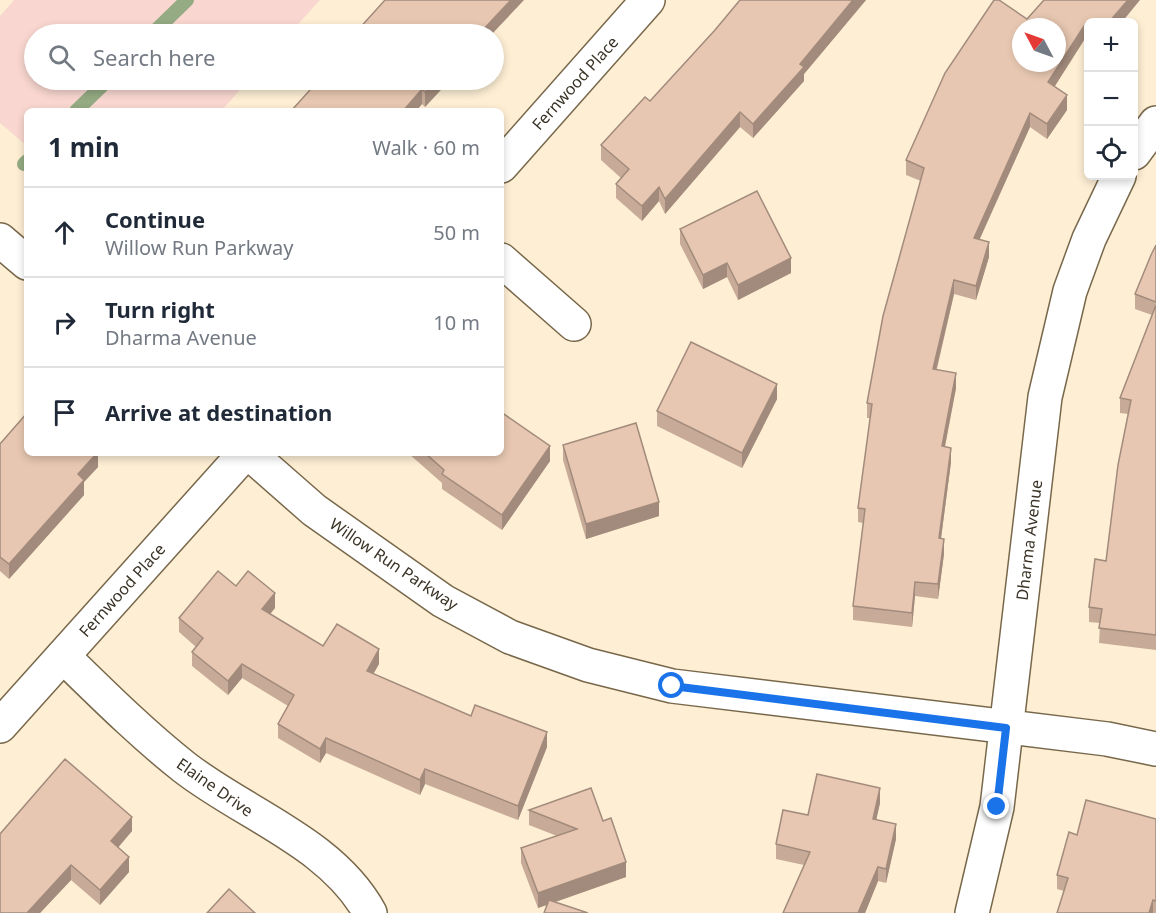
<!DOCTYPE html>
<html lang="en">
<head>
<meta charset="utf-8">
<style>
  :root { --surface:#fff; --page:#f6f6f7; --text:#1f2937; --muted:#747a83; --line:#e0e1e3 }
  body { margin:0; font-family:"Noto Sans",sans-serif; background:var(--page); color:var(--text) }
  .controls { position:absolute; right:18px; top:18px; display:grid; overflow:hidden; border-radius:9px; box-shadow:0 3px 9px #0003 }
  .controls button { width:54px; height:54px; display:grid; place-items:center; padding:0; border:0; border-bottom:2px solid var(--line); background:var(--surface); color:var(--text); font:30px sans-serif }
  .compass { position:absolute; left:1012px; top:18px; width:54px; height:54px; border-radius:50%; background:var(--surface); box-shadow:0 3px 9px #0003; rotate:311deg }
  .stop { position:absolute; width:18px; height:18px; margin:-14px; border:4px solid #1a73e8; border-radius:50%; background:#fff }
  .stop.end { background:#1a73e8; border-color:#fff; box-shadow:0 2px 6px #0008 }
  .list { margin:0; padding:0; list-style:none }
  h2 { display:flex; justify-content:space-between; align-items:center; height:78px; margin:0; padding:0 24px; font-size:26px }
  h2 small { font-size:20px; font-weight:400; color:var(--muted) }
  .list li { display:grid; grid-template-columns:39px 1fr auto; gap:18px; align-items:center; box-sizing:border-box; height:90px; padding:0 24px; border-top:2px solid var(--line) }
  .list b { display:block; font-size:22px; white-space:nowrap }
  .list p { margin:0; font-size:20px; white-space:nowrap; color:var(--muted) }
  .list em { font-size:20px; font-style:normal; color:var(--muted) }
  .icon { flex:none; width:33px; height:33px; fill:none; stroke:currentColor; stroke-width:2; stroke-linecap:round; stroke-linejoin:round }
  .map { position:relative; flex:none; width:1156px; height:913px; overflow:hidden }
  .search { position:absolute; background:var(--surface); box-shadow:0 3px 9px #0003; left:24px; top:24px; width:480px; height:66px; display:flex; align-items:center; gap:15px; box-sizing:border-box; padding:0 21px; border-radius:33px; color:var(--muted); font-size:22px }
  .panel { position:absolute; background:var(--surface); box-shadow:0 3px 9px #0003; left:24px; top:108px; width:480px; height:348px; border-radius:9px }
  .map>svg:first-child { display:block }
</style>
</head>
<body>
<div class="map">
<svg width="1156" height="913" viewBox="0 0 1156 913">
  <rect width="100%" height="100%" fill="#fdeed4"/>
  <!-- green -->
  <path fill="#f9d7d0" d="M14,0h306l-31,34h-255v46h215l-28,31h-194v35l-27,-23v-107z"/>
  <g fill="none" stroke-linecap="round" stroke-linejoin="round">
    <!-- stream -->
    <g stroke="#95ab83" stroke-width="14">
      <path d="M152,34l35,-34"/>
      <path d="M76,111l32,-31"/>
      <path d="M24,164l3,-3"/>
    </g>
    <defs>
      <g id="minor">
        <path d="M1134,153l22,-30"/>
        <path d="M501,166l147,-166"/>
        <path d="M0,240l27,23"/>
        <path d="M501,260l73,64"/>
        <path d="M249,453l65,57 129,91 67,36 78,28 84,21 435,53 49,10"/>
        <path d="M63,656c39,38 78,77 121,111 60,47 148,76 186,146"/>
        <path d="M0,726l245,-273"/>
        <path d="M972,913l25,-106 48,-410 25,-106 19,-52 30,-63"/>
      </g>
    </defs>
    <!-- minor casing -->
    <use href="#minor" stroke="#78684b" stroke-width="36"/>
    <!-- minor -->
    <use href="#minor" stroke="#fff" stroke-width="33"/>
  </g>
  <!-- wall -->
  <g fill="#c7ab98">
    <path d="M740,0h126l-62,74v7l-51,57 -13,-11 -75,87 -6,-13 -17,20 -26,-23v-14l5,-6 -20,-18v-15l49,-44 65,-71z"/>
    <path d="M1027,19l62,3v17l-3,-2 -32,50 13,23 -20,29 -17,-12 -51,112 10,18 -13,43 -22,-6 -17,75 19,19 -11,59 6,15 -10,77 3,15 -6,45 -23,-3 -3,31 -59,-7v-14l10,-83 -5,-1v-14l12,-90h-3v-15l54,-222 -15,-6v-15z"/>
    <path d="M319,80h131l-25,27 -3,-3 -6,7h-125z"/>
    <path d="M680,229l111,44 -53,27 -11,-23 -24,12 -23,-45z"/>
    <path d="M1156,245v405l-57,-7 1,-20 -11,-1v-15l17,-46 22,-147 -8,-1v-15l32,-83 -17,-6v-15z"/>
    <path d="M777,399l-35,69 -85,-42v-15z"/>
    <path d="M0,444l98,9v14l-14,15v13l-75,84 -9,-8z"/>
    <path d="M563,445l96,71 -73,23 -23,-79z"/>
    <path d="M408,453h93l49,8 -48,69 -60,-41v-6z"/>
    <path d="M236,586l39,22 -5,6 53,32 56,18 -6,10 98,42 76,31 -29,73 -93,-36 -5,11 -94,-42 -6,10 -42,-25v-14l10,-18 -46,-28 -14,17 -36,-29v-14l4,-5 -17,-15v-14z"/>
    <path d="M880,803l-4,17 20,19 -10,44 -8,-2 -13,32h-82l21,-48 -28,-6v-15l32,-29z"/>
    <path d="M529,810l74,11 23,56 -88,31 -17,-45v-15l36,-12 -28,-11z"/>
    <path d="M1156,819v94h-99l7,-22 -7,-2v-14l20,-40z"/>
    <path d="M132,831l-14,16 11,25 -29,33 -29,-25 -31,33h-40v-79z"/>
  </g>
  <!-- shaded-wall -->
  <g fill="#a28b7c">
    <path d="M511,0h13l-32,34h-13z"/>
    <path d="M853,0h13l-62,74v7l-51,57v-14l47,-60z"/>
    <path d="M1128,0h12l-18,22h-13z"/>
    <path d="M1086,23v14l-38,60v-15z"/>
    <path d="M437,80h13l-25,27v-15z"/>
    <path d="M422,89v15l-6,7h-13z"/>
    <path d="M1067,95v15l-20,29v-15z"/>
    <path d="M740,112v15l-75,87v-15z"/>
    <path d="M1030,113v14l-56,125v-14z"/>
    <path d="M659,187v14l-17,20v-15z"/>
    <path d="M989,242v15l-13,43v-14z"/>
    <path d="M791,258v15l-53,27v-15z"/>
    <path d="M727,263v14l-24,12v-14z"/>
    <path d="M954,280v14l-21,89v-14z"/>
    <path d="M956,373v15l-14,73v-15z"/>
    <path d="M777,384v15l-35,69v-15z"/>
    <path d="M550,446v15l-48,69v-15z"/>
    <path d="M951,448v14l-12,91v-15z"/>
    <path d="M97,453h1v14l-14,15v13l-75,84v-15l69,-90z"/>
    <path d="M659,502v14l-73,23v-15z"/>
    <path d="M944,539v15l-6,45v-15z"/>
    <path d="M915,582v14l-3,31v-14z"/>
    <path d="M275,593v15l-13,16v-15z"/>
    <path d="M379,649v15l-12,21v-14z"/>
    <path d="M242,664v14l-14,17v-14z"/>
    <path d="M547,732v15l-29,73v-14z"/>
    <path d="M326,738v15l-6,10v-14z"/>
    <path d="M425,769v15l-5,11v-15z"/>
    <path d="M880,788v15l-7,31v-15z"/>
    <path d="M132,817v14l-21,25v-15z"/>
    <path d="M896,824v15l-10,44v-14z"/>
    <path d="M129,857v15l-29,33v-15z"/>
    <path d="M626,862v15l-88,31v-15z"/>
    <path d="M71,865v15l-31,33h-13z"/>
    <path d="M878,867v14l-13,32h-7z"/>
    <path d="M1153,900v13h-4z"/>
  </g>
  <!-- building -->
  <g fill="#e7c7b1" stroke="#a28b7c" stroke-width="1.5" fill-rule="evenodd">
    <path d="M385,0h126l-32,34h-121l1,-1 -2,-2z"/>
    <path d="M740,0h113l-53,64 4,3 -51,57 -13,-12 -75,87 -6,-12 -17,19 -26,-22 13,-15 -28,-24 44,-48 5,4 65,-71z"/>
    <path d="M994,0h5l28,19 17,-19h84l-19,22h-20v2l-3,-1 -38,59 19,13 -20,29 -17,-11 -56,125 15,4 -13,44 -22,-6 -21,89 23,4 -14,73 9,2 -12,90 5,1 -6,45 -23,-2 -3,31 -59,-7 12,-97 -7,-1 14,-104 -5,-1 16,-87 41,-148 -18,-8 39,-87zM1021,27h36v36h-36z"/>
    <path d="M319,80h118l-12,12 -3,-3 -19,22h-112z"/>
    <path d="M757,191l34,67 -53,27 -11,-22 -24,12 -23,-46z"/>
    <path d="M1156,245v57l-21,-8 16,-39z"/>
    <path d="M1156,305v330l-57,-7 3,-19 -13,-2 6,-48 11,2 12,-96 13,-65 -11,-2z"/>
    <path d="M691,342l86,42 -35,69 -85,-42z"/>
    <path d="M501,412l49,34 -48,69 -60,-41 2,-4 -19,-17h76z"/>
    <path d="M27,413v40h70l-19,21 6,6 -75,84 -9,-7v-113z"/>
    <path d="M636,423l23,79 -73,22 -23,-79z"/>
    <path d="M218,571l18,15 12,-15 27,22 -13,16 61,37 14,-22 42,25 -12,22 104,45 4,-11 72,27 -29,74 -93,-37 -5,11 -94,-42 -6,11 -42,-25 16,-29 -52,-31 -14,17 -36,-29 11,-14 -24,-20z"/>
    <path d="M65,759l67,58 -21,24 18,16 -29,33 -29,-25 -44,48h-27v-79z"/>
    <path d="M817,774l63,14 -7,31 23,5 -10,45 -8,-2 -20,46h-75l27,-61 -34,-8 7,-34 25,5z"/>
    <path d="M591,788l12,33 8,-3 15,44 -88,31 -17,-45 56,-19 -48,-19z"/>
    <path d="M1086,800l70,19v82l-3,-1 -4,13h-92l11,-35 -11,-3 12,-43 8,3z"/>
    <path d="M229,889l26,24h-48z"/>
    <path d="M549,900l39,13h-44z"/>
  </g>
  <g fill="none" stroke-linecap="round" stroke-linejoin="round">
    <!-- route -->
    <path stroke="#1a73e8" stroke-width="8" d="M672,686l334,42 -9,79"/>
  </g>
  <g text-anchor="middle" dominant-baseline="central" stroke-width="4.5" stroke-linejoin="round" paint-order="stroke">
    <!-- street labels -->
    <g font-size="16" fill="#3a3326" stroke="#fff">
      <text transform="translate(575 83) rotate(-48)">Fernwood Place</text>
      <text transform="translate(1029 540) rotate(-83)">Dharma Avenue</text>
      <text transform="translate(394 564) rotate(34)">Willow Run Parkway</text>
      <text transform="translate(122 590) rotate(-48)">Fernwood Place</text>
      <text transform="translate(215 787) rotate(35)">Elaine Drive</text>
    </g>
  </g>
</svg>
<div class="controls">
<button>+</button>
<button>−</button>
<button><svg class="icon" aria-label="locate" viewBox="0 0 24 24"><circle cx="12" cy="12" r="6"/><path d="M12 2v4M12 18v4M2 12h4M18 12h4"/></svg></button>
</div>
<svg class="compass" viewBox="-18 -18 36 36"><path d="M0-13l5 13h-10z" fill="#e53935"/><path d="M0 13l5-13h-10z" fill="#747a83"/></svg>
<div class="stop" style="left:672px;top:686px"></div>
<div class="stop end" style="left:997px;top:807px"></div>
<div class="search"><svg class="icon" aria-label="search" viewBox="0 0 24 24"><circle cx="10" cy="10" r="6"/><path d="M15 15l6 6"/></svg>Search here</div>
<section class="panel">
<h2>1 min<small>Walk · 60 m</small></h2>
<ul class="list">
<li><svg class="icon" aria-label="ahead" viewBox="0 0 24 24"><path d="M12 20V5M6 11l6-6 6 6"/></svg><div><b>Continue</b><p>Willow Run Parkway</p></div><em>50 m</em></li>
<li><svg class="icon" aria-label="right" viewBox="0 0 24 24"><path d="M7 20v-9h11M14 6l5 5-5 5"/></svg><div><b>Turn right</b><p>Dharma Avenue</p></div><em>10 m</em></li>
<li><svg class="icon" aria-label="arrive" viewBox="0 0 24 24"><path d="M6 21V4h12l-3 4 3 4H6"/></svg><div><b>Arrive at destination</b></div></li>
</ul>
</section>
</div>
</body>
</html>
